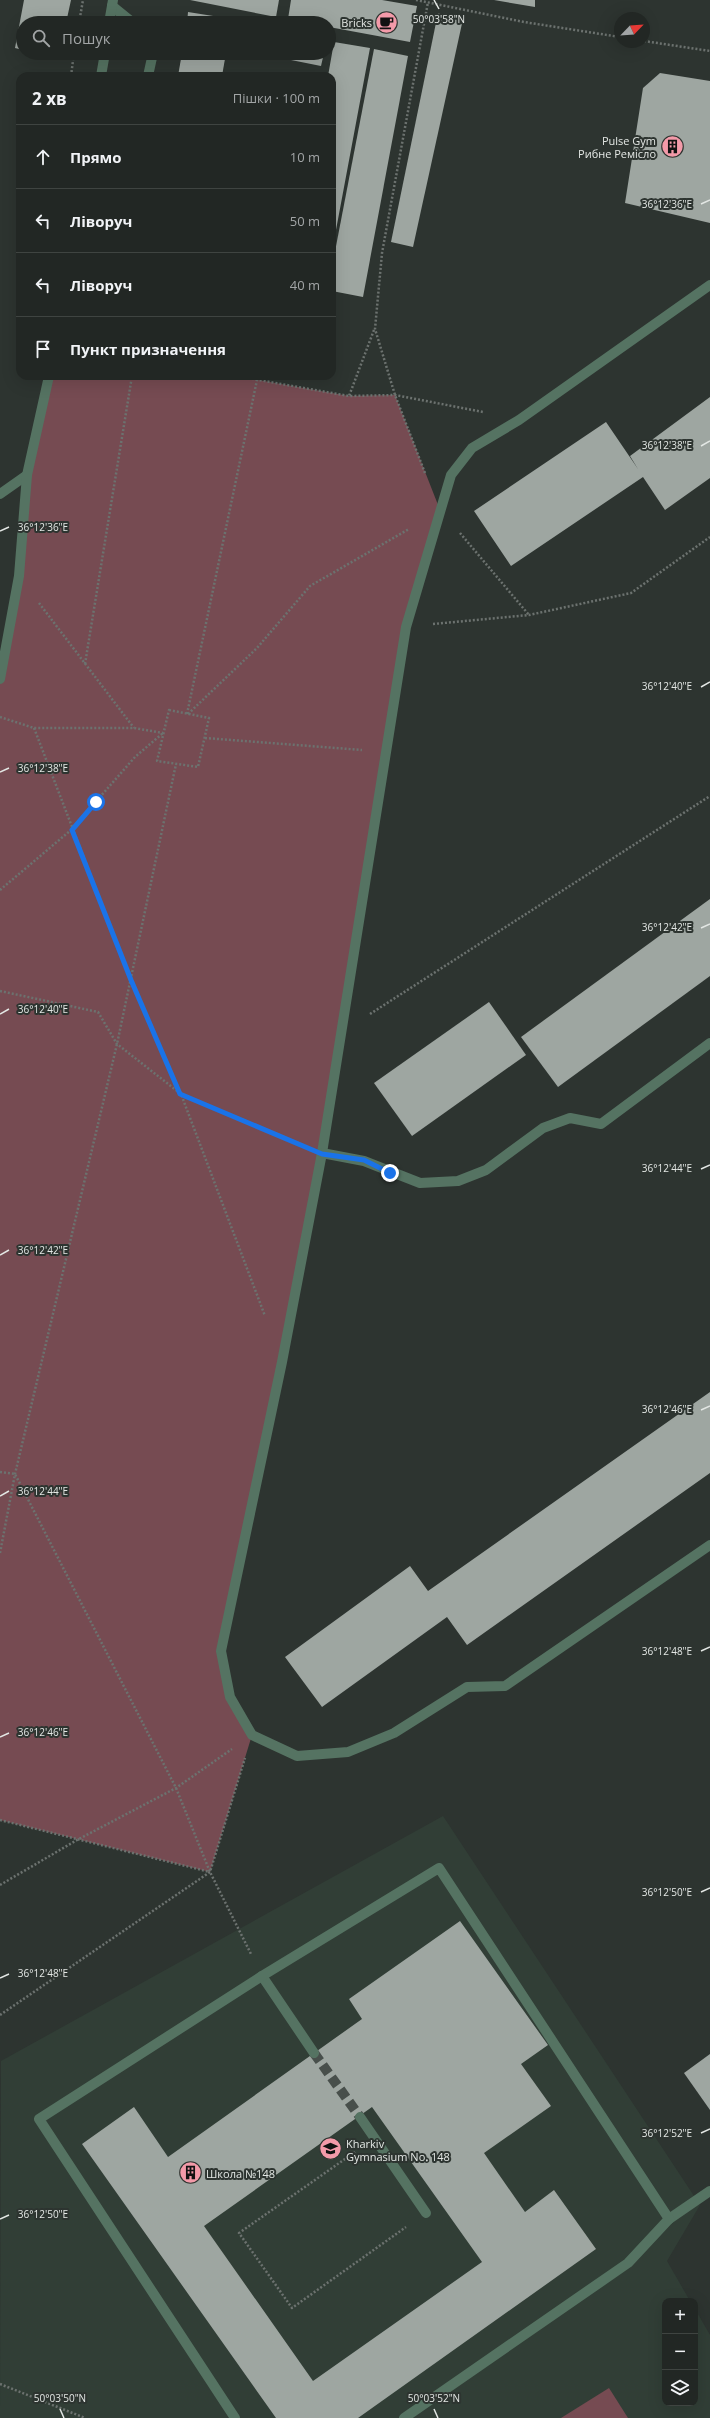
<!DOCTYPE html>
<html lang="uk">
<head>
<meta charset="utf-8">
<style>
  :root { --surface:#222724; --page:#2a2f2c; --text:#f1f3f6; --muted:#a2a5a6; --line:#3f4441 }
  body { margin:0; font-family:"Open Sans",sans-serif; background:var(--page); color:var(--text) }
  .controls { position:absolute; right:12px; bottom:12px; display:grid; overflow:hidden; border-radius:8px; box-shadow:0 4px 16px #0002 }
  .controls button { width:36px; height:36px; display:grid; place-items:center; padding:0; border:0; border-bottom:1px solid var(--line); background:var(--surface); color:var(--text); font:20px sans-serif }
  .compass { position:absolute; left:614px; top:12px; width:36px; height:36px; border-radius:50%; background:var(--surface); box-shadow:0 4px 16px #0002; rotate:65deg }
  .stop { position:absolute; width:12px; height:12px; margin:-9px; border:3px solid #1a73e8; border-radius:50%; background:#fff }
  .stop.end { background:#1a73e8; border-color:#fff; box-shadow:0 1px 4px #0008 }
  .list { margin:0; padding:0; list-style:none }
  h2 { display:flex; justify-content:space-between; align-items:center; height:52px; margin:0; padding:0 16px; font-size:17px }
  h2 small { font-size:13px; font-weight:400; color:var(--muted) }
  .list li { display:grid; grid-template-columns:26px 1fr auto; gap:12px; align-items:center; box-sizing:border-box; height:64px; padding:0 16px; border-top:1px solid var(--line) }
  .list b { display:block; font-size:15px; white-space:nowrap }
  .list em { font-size:13px; font-style:normal; color:var(--muted) }
  .icon { flex:none; width:22px; height:22px; fill:none; stroke:currentColor; stroke-width:2; stroke-linecap:round; stroke-linejoin:round }
  .map { position:relative; flex:none; width:710px; height:2418px; overflow:hidden }
  .search { position:absolute; background:var(--surface); box-shadow:0 4px 16px #0002; left:16px; top:16px; width:320px; height:44px; display:flex; align-items:center; gap:10px; box-sizing:border-box; padding:0 14px; border-radius:22px; color:var(--muted); font-size:15px }
  .panel { position:absolute; background:var(--surface); box-shadow:0 4px 16px #0002; left:16px; top:72px; width:320px; height:308px; border-radius:12px }
  .map>svg:first-child { display:block }
</style>
</head>
<body>
<div class="map">
<svg width="710" height="2418" viewBox="0 0 710 2418">
  <rect width="100%" height="100%" fill="#2d3430"/>
  <!-- built -->
  <path fill="#313e36" d="M443,1816l257,389 -33,56 23,40h-25v102h30v-94l15,26v83h-710l1,-357z"/>
  <!-- green -->
  <g fill="#764b52">
    <path d="M49,376h187l113,20 46,-1 45,115 -34,117 -84,526 -101,498 9,46 22,38 -42,137 -210,-52v-1144l19,-100 8,-101z"/>
    <path d="M609,2388l19,30h-67z"/>
  </g>
  <!-- building -->
  <g fill="#9ea6a1" fill-rule="evenodd">
    <path d="M24,0h47l-5,23h-43v27l-8,-2z"/>
    <path d="M190,0h89l-3,17z"/>
    <path d="M291,0h91l35,6 -7,36 -81,-15v-4h-20l-21,-4z"/>
    <path d="M494,0h41v7z"/>
    <path d="M188,12l44,7 -1,4h-44z"/>
    <path d="M438,13l25,6 -50,228 -22,-5z"/>
    <path d="M334,42l36,6 -37,198 -1,-170h-4z"/>
    <path d="M374,49l34,7 -45,241 -31,-6v-24z"/>
    <path d="M43,53h17v4z"/>
    <path d="M182,53h44l-4,23h-44z"/>
    <path d="M292,53h32l-3,13 -30,-6z"/>
    <path d="M660,73l50,8v142l-85,-20 18,-115z"/>
    <path d="M710,397v81l-45,32 -22,-33 -132,89 -37,-55 132,-89 32,47 -8,-13z"/>
    <path d="M710,899v77l-152,111 -37,-50z"/>
    <path d="M489,1002l37,53 -114,81 -38,-53z"/>
    <path d="M710,1392v81l-243,172 -20,-28 -125,90 -37,-50 125,-91 18,25z"/>
    <path d="M460,1921l88,124 -27,19 30,42 -67,47 41,59 29,-22 42,59 -238,169h-82l-194,-274 52,-37 34,50 194,-138 -13,-20zM372,2107l110,155 -169,119 -109,-155z"/>
    <path d="M710,2054v56l-26,-37z"/>
  </g>
  <g fill="none" stroke-linecap="round" stroke-linejoin="round">
    <!-- minor-tunnel -->
    <path stroke="#484f4b" stroke-width="10" stroke-dasharray="10 5" stroke-linecap="butt" d="M314,2053l46,64"/>
    <!-- path -->
    <g stroke="#6c726f" stroke-width="2.5" stroke-dasharray="2 2" stroke-linecap="butt">
      <path d="M416,0l108,22 96,15"/>
      <path d="M79,23l4,-23"/>
      <path d="M644,41l66,10"/>
      <path d="M71,76l3,-23"/>
      <path d="M374,330l-25,66 46,-1 88,17"/>
      <path d="M236,376l113,20"/>
      <path d="M425,473l-30,-78 -20,-66 7,-76 46,-251"/>
      <path d="M460,533l69,82"/>
      <path d="M39,603l95,125"/>
      <path d="M433,624l96,-9 102,-22 79,-56"/>
      <path d="M85,664l47,-288"/>
      <path d="M169,710l40,8 -11,49 -41,-6z"/>
      <path d="M187,714l70,-334"/>
      <path d="M188,714l69,-66 53,-62 99,-57"/>
      <path d="M0,717l34,11h100l29,5"/>
      <path d="M34,728l97,252 50,114 84,222"/>
      <path d="M205,738l157,12"/>
      <path d="M0,890l71,-60 64,-73 28,-24"/>
      <path d="M0,991l98,21 19,32 64,50 117,49"/>
      <path d="M370,1014l340,-218"/>
      <path d="M0,1472l15,2 161,314 34,84 41,82"/>
      <path d="M0,1553l15,-79 102,-430 59,-280"/>
      <path d="M0,1820l210,52"/>
      <path d="M0,1885l77,-45 99,-52 56,-39"/>
      <path d="M0,2015l210,-143 35,-114"/>
      <path d="M355,2152l-116,81 53,75 114,-81"/>
      <path d="M0,2384l85,34"/>
    </g>
    <!-- minor -->
    <g stroke="#557362" stroke-width="10">
      <path d="M112,6l21,17"/>
      <path d="M109,23l4,-23"/>
      <path d="M101,76l4,-23"/>
      <path d="M148,76l5,-23"/>
      <path d="M710,285l-191,135 -47,28 -21,27 -45,152 -84,526 -40,209 -61,289 9,46 22,38 45,21 51,-4 46,-19 73,-46 38,-1 205,-141"/>
      <path d="M0,494l27,-19"/>
      <path d="M0,679l19,-103 8,-101 22,-99"/>
      <path d="M322,1153l42,8 56,22 38,-2 28,-11 57,-42 27,-10 31,6 109,-81"/>
      <path d="M262,1976l52,77"/>
      <path d="M360,2117l66,96"/>
      <path d="M669,2219l41,-28"/>
      <path d="M235,2418l-196,-299 223,-143 177,-108 230,351 -41,44 -224,155"/>
    </g>
  </g>
  <g fill="none" stroke-linecap="round" stroke-linejoin="round">
    <!-- route -->
    <path stroke="#1a73e8" stroke-width="5" d="M96,802l-24,28 59,150 49,114 142,60 42,6 26,13"/>
  </g>
  <!-- ticks -->
  <path fill="none" stroke="#e3e7e4" stroke-width="1.5" d="M434,0l5,9M701,204l9,-4M701,446l9,-5M0,531l9,-4M701,687l9,-5M0,772l9,-4M701,928l9,-4M0,1014l9,-5M701,1169l9,-4M0,1255l9,-5M701,1410l9,-4M0,1496l9,-5M701,1651l9,-4M0,1737l9,-4M701,1892l9,-4M0,1978l9,-4M701,2133l9,-4M0,2219l9,-4M60,2409l4,9M434,2409l4,9"/>
  <!-- icons -->
  <defs>
    <symbol id="cafe-disc" viewBox="-11 -11 22 22"><circle r="9.5" fill="#f39aa9" stroke="#2d3430"/><path d="M-5.5-4.5H6V0H3Q3 3.5 0 3.5H-2.5Q-5.5 3.5-5.5 0ZM3-3.2v2h1.7v-2ZM-6 4.5H4V6H-6Z" fill="#111"/></symbol>
    <symbol id="building-disc" viewBox="-11 -11 22 22"><circle r="9.5" fill="#f39aa9" stroke="#2d3430"/><path d="M-4-6H4V6H1V3H-1V6H-4ZM-2.5-4.3h1.7v1.8h-1.7ZM.8-4.3h1.7v1.8H.8ZM-2.5-1h1.7V.8h-1.7ZM.8-1h1.7V.8H.8Z" fill="#111"/></symbol>
    <symbol id="school-disc" viewBox="-11 -11 22 22"><circle r="9.5" fill="#f39aa9" stroke="#2d3430"/><path d="M0-5L7-2L0 1L-7-2ZM-4 1L0 2.5L4 1V4Q0 6-4 4Z" fill="#111"/></symbol>
  </defs>
  <g fill-rule="evenodd">
    <use href="#cafe-disc" x="374" y="10" width="25" height="25"/>
    <use href="#building-disc" x="660" y="134" width="25" height="25"/>
    <use href="#school-disc" x="318" y="2136" width="25" height="25"/>
    <use href="#building-disc" x="178" y="2160" width="25" height="25"/>
  </g>
  <g text-anchor="middle" dominant-baseline="central" stroke-width="4" stroke-linejoin="round" paint-order="stroke">
    <!-- poi labels -->
    <g font-size="11" fill="#e3e7e4" stroke="#2d3430" text-anchor="end">
      <text x="372" y="22">Bricks</text>
      <text x="656" y="140">Pulse Gym<tspan x="656" dy="13">Рибне Ремісло</tspan></text>
      <text x="346" y="2143" text-anchor="start">Kharkiv<tspan x="346" dy="13">Gymnasium No. 148</tspan></text>
      <text x="206" y="2173" text-anchor="start">Школа №148</text>
    </g>
  </g>
  <g font-size="10" text-anchor="middle" fill="#e3e7e4" stroke="#2d3430" stroke-width="4" stroke-linejoin="round" paint-order="stroke">
    <text x="439" y="23">50°03'58"N</text>
    <text x="667" y="208">36°12'36"E</text>
    <text x="667" y="449">36°12'38"E</text>
    <text x="43" y="531">36°12'36"E</text>
    <text x="667" y="690">36°12'40"E</text>
    <text x="43" y="772">36°12'38"E</text>
    <text x="667" y="931">36°12'42"E</text>
    <text x="43" y="1013">36°12'40"E</text>
    <text x="667" y="1172">36°12'44"E</text>
    <text x="43" y="1254">36°12'42"E</text>
    <text x="667" y="1413">36°12'46"E</text>
    <text x="43" y="1495">36°12'44"E</text>
    <text x="667" y="1655">36°12'48"E</text>
    <text x="43" y="1736">36°12'46"E</text>
    <text x="667" y="1896">36°12'50"E</text>
    <text x="43" y="1977">36°12'48"E</text>
    <text x="667" y="2137">36°12'52"E</text>
    <text x="43" y="2218">36°12'50"E</text>
    <text x="60" y="2402">50°03'50"N</text>
    <text x="434" y="2402">50°03'52"N</text>
  </g>
</svg>
<div class="controls">
<button>+</button>
<button>−</button>
<button><svg class="icon" aria-label="layers" viewBox="0 0 24 24"><path d="M12 4l9 5-9 5-9-5zM3 14l9 5 9-5"/></svg></button>
</div>
<svg class="compass" viewBox="-18 -18 36 36"><path d="M0-13l5 13h-10z" fill="#e53935"/><path d="M0 13l5-13h-10z" fill="#a2a5a6"/></svg>
<div class="stop" style="left:96px;top:802px"></div>
<div class="stop end" style="left:390px;top:1173px"></div>
<div class="search"><svg class="icon" aria-label="search" viewBox="0 0 24 24"><circle cx="10" cy="10" r="6"/><path d="M15 15l6 6"/></svg>Пошук</div>
<section class="panel">
<h2>2 хв<small>Пішки · 100 m</small></h2>
<ul class="list">
<li><svg class="icon" aria-label="ahead" viewBox="0 0 24 24"><path d="M12 20V5M6 11l6-6 6 6"/></svg><div><b>Прямо</b></div><em>10 m</em></li>
<li><svg class="icon" aria-label="left" viewBox="0 0 24 24"><path d="M17 20v-9H6M10 6l-5 5 5 5"/></svg><div><b>Ліворуч</b></div><em>50 m</em></li>
<li><svg class="icon" aria-label="left" viewBox="0 0 24 24"><path d="M17 20v-9H6M10 6l-5 5 5 5"/></svg><div><b>Ліворуч</b></div><em>40 m</em></li>
<li><svg class="icon" aria-label="arrive" viewBox="0 0 24 24"><path d="M6 21V4h12l-3 4 3 4H6"/></svg><div><b>Пункт призначення</b></div></li>
</ul>
</section>
</div>
</body>
</html>
